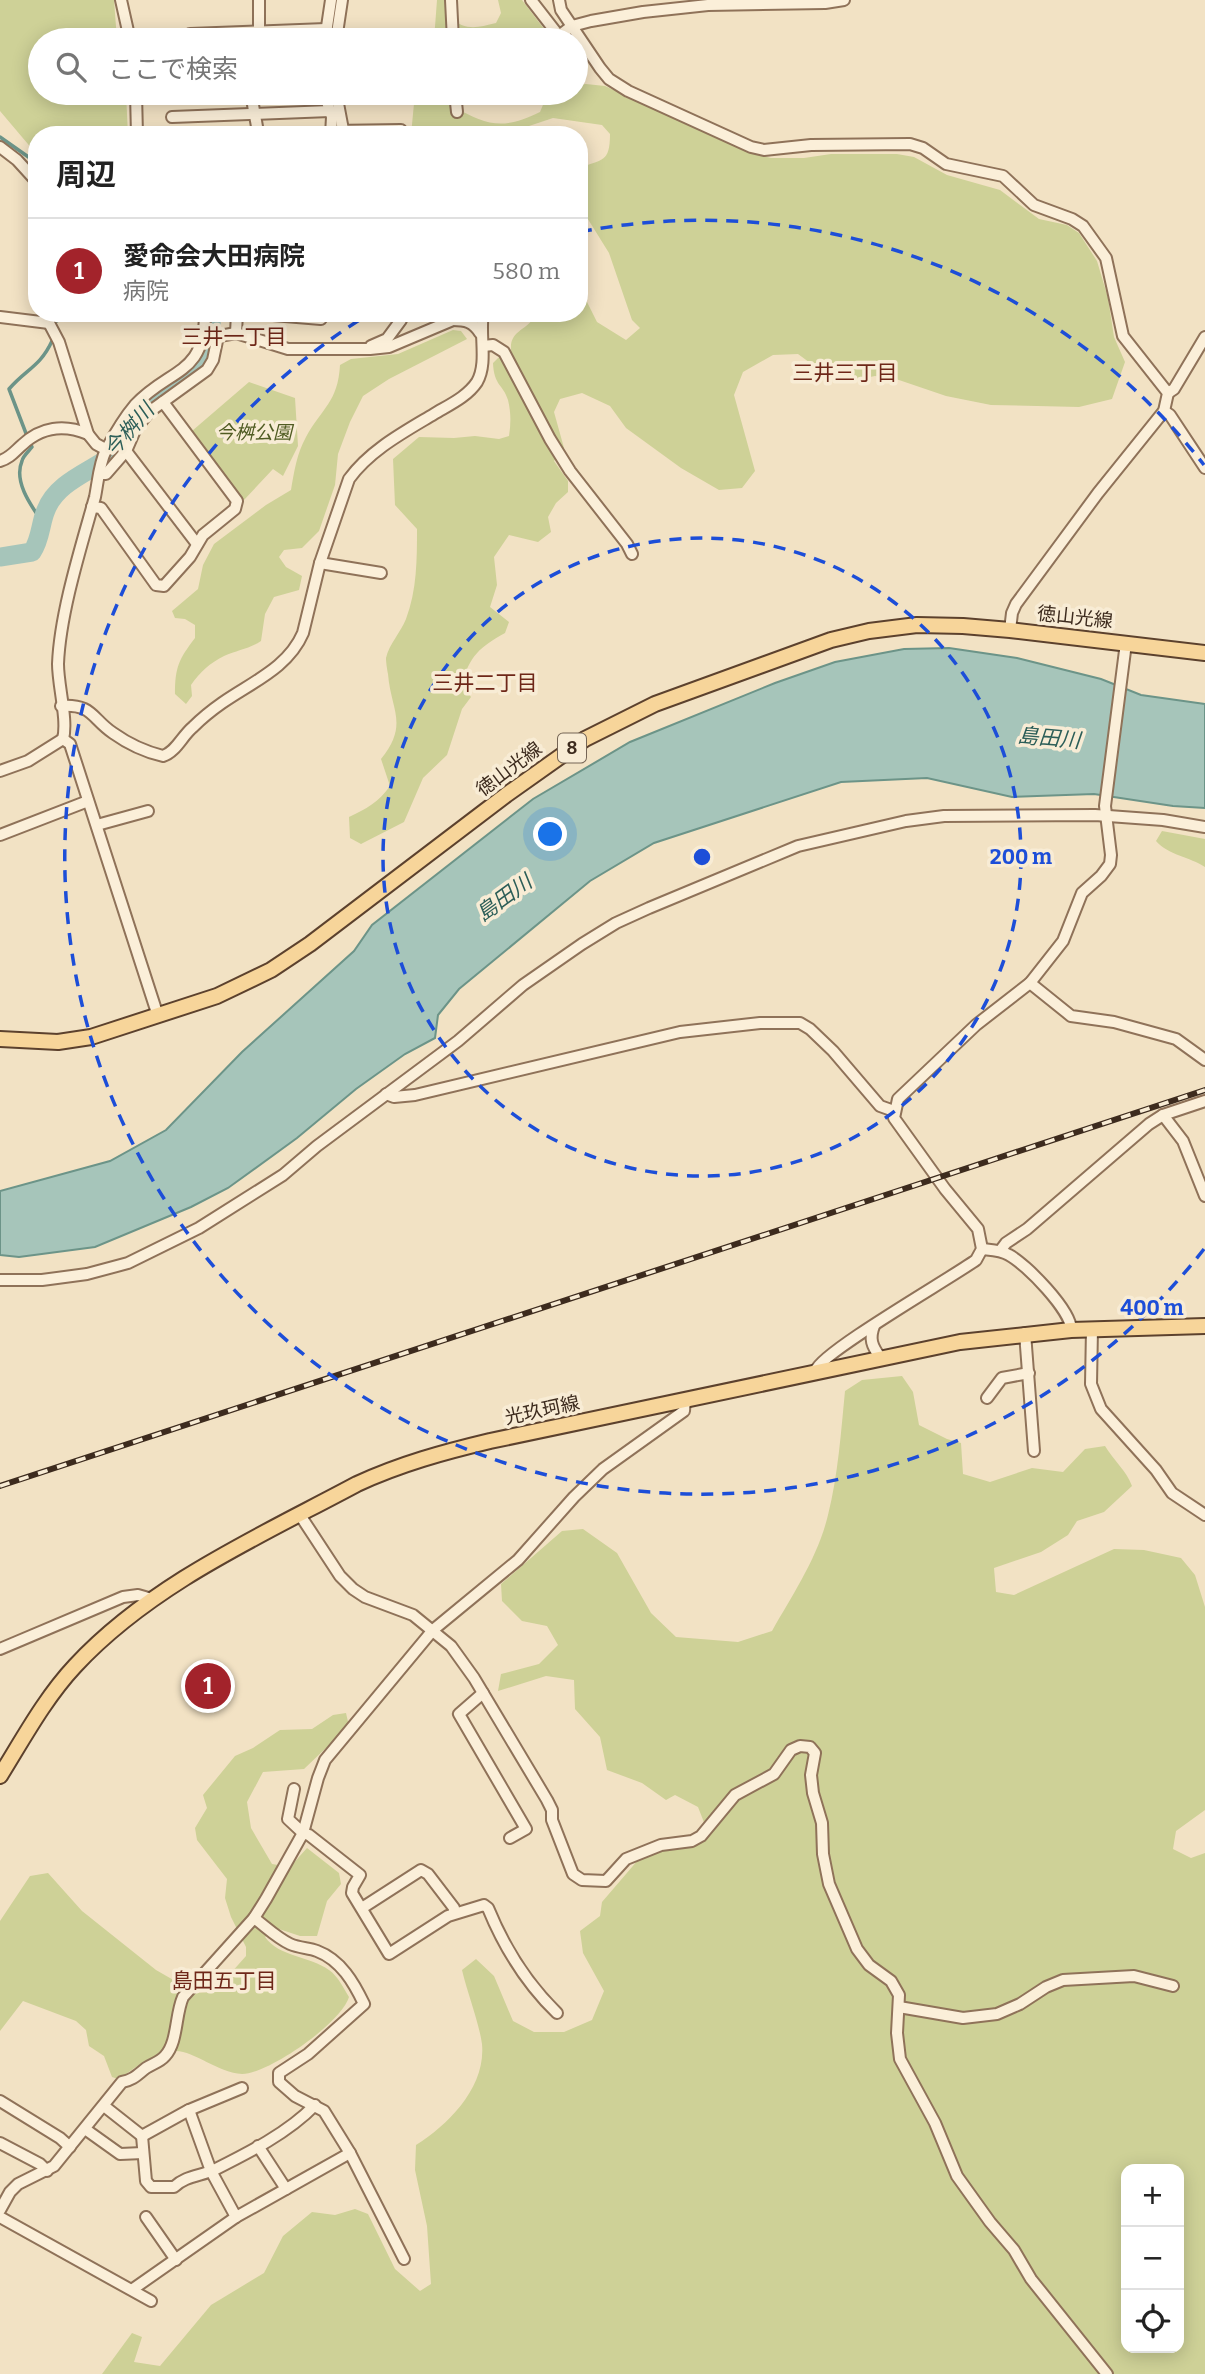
<!DOCTYPE html>
<html lang="ja">
<head>
<meta charset="utf-8">
<style>
  :root { --surface:#fff; --page:#f6f6f6; --text:#222; --muted:#767676; --line:#e0e0e0; --accent:#a3232b }
  body { margin:0; font-family:Bitter,"Noto Sans JP",serif; background:var(--page); color:var(--text) }
  .controls { position:absolute; right:21px; bottom:21px; display:grid; overflow:hidden; border-radius:14px; box-shadow:0 4px 18px #0003 }
  .controls button { width:63px; height:63px; display:grid; place-items:center; padding:0; border:0; border-bottom:2px solid var(--line); background:var(--surface); color:var(--text); font:35px sans-serif }
  .you { position:absolute; left:551px; top:835px; width:24px; height:24px; margin:-18px; border:5px solid #fff; border-radius:50%; background:#1a73e8; box-shadow:0 0 0 10px #1a73e833 }
  .badge { display:grid; place-items:center; width:46px; height:46px; border-radius:50%; background:var(--accent); color:#fff; font-size:23px; font-weight:700 }
  .pin { position:absolute; translate:-50% -50%; border:4px solid #fff; box-shadow:0 2px 7px #0006 }
  .list { margin:0; padding:0; list-style:none }
  h2 { display:flex; justify-content:space-between; align-items:center; height:91px; margin:0; padding:0 28px; font-size:30px }
  h2 small { font-size:23px; font-weight:400; color:var(--muted) }
  .list li { display:grid; grid-template-columns:46px 1fr auto; gap:21px; align-items:center; box-sizing:border-box; height:105px; padding:0 28px; border-top:2px solid var(--line) }
  .list b { display:block; font-size:26px; white-space:nowrap }
  .list p { margin:0; font-size:23px; white-space:nowrap; color:var(--muted) }
  .list em { font-size:23px; font-style:normal; color:var(--muted) }
  .icon { flex:none; width:38px; height:38px; fill:none; stroke:currentColor; stroke-width:2; stroke-linecap:round; stroke-linejoin:round }
  .map { position:relative; flex:none; width:1205px; height:2374px; overflow:hidden }
  .search { position:absolute; background:var(--surface); box-shadow:0 4px 18px #0003; left:28px; top:28px; width:560px; height:77px; display:flex; align-items:center; gap:18px; box-sizing:border-box; padding:0 24px; border-radius:38px; color:var(--muted); font-size:26px }
  .panel { position:absolute; background:var(--surface); box-shadow:0 4px 18px #0003; left:28px; top:126px; width:560px; height:196px; border-radius:28px }
  .map>svg:first-child { display:block }
</style>
</head>
<body>
<div class="map">
<svg width="1205" height="2374" viewBox="0 0 1205 2374">
  <rect width="100%" height="100%" fill="#f2e2c4"/>
  <!-- green -->
  <g fill="#ced197" fill-rule="evenodd">
    <path d="M0,0h114l3,40h-77v53h86l2,42h-91v19l-4,-4 -33,-39z"/>
    <path d="M437,0h9l3,17c17,14 27,11 47,6l5,-10 -3,-13h24l29,38 -1,2h-116z"/>
    <path d="M586,84l19,2 146,67 20,5h33l27,-4h66l17,3 33,18 53,15 39,29 28,6 12,8 18,28 11,37 6,39 11,25 -13,37 -33,8 -88,-2 -45,-9 -50,-17 -21,-3 -24,5 -34,-13 -19,-14 -25,1 -30,17 -9,23 21,76 -13,17 -23,2 -38,-22 -55,-40 -16,-22 -28,-13 -22,6 -6,13 10,36 -10,13 14,20v11l-12,11 -8,14 3,15 -13,10 -29,-7 -15,22 3,28 -7,22 19,15 -4,11c-25,14 -36,23 -43,52l9,12 -9,12 -15,46 -24,23 -19,44 -43,22 -11,-6 -1,-21c17,-8 30,-15 41,-31l-9,-27c28,-35 10,-48 7,-85 -1,-5 -2,-12 -2,-16 3,-14 15,-26 20,-39 11,-29 11,-60 11,-90l-22,-24 -2,-46 26,-22 35,1 21,-2 24,3 10,-3c2,-12 2,-24 -1,-36 -5,-16 -14,-14 -15,-37l6,-6 13,-1c-6,-27 15,-23 25,-43h42v-14l8,3 10,20 29,18 14,-12 -8,-8 -23,-67 -28,-45 -2,-40c23,-9 31,-5 31,-34l-8,-9 -49,-7 -45,15 -46,-7h-11l-2,9h-38l4,-42h35l1,13c38,19 49,25 89,6l8,-19h28v-8z"/>
    <path d="M453,330l8,1 6,8 -78,40 -26,17 -13,26 -12,32 -3,31 -16,46 -17,17 -18,2 -5,7 7,10 16,9 -3,14 -25,7 -9,17 -4,27c-12,8 -24,9 -37,15 -14,7 -24,16 -33,29l1,11 -6,8 -11,-10c0,-27 4,-35 20,-56v-13l-10,-6 -10,-1 -3,-7 26,-22 5,-24 11,-21 52,-39 25,-15c3,-18 6,-37 15,-53 16,-29 32,-35 34,-72l11,-6 47,-5z"/>
    <path d="M249,382l46,16 3,48 -15,30 -10,-7 -29,31 -52,-69z"/>
    <path d="M1162,831l43,8v28c-15,-10 -37,-12 -49,-26z"/>
    <path d="M902,1376l11,16 6,33 28,14 14,4 2,31 27,8 42,-14 31,4 22,-23 20,-3c9,15 21,24 27,40l-28,26 -27,9 -9,14 -27,17 -47,16 2,24 18,3 100,-46 30,1 37,8 14,17 10,32v203l-29,21 -3,18 18,9 14,-5v521h-1103l30,-41 10,4 -8,25 26,4 51,-61 53,-32 19,-37 29,-24 23,3 20,-6 13,5 27,55 25,22 11,-7 -4,-58 -12,-56 1,-25c33,-21 70,-58 66,-101 -3,-22 -15,-52 -20,-74l14,-11 18,17 19,45 21,11h30l28,-12 12,-29 -21,-38 -3,-22 20,-15 2,-14 36,-42 34,-13h22l8,-7 5,-10 -9,-23 -23,-12 -9,5 -24,-17 -35,-13 -7,-33 -25,-28 -1,-29 -28,-4 -48,15 3,-17 38,-10 19,-19 -11,-19 -25,-5 -20,-20 -1,-17 61,-53 21,-2 34,24 34,60 25,24 62,5 34,-11c21,-37 46,-74 56,-116 10,-40 13,-83 17,-124l17,-11zM1126,2169h53v179h-53z"/>
    <path d="M346,1713l3,13 -45,43 -41,3 -16,30 4,26 21,36 18,3 17,-19 32,25 2,11 -14,17 -10,35h-17l-24,-8 -11,9c14,20 45,19 64,33 9,6 15,19 20,27 -7,25 -80,77 -107,77 -23,-1 -48,-23 -66,-23 -23,1 -40,17 -58,28l-6,-2 -8,-21 -15,-10 -3,-16 -10,-9 -53,-20 -23,30v-110l30,-45 18,-3 34,38 74,59 40,23 18,-1 32,-36v-9l-15,-30 -6,-19 2,-19 -30,-39 -2,-12 12,-20 -4,-13 32,-39 18,-8 27,-18 32,-1 21,-14z"/>
  </g>
  <!-- water -->
  <path fill="#a6c5ba" stroke="#6c9488" stroke-width="2" d="M949,648l68,10 84,21 40,16 64,9v104l-32,-2 -79,-12 -82,3 -85,-19 -86,4 -187,61 -64,38 -131,108 -21,26 -3,23 -30,16 -49,35 -59,49 -69,50 -37,19 -96,40 -76,10 -19,-2v-64l110,-30 56,-31 76,-78 112,-101 18,-26 161,-126 97,-57 145,-59 60,-21 69,-13z"/>
  <g fill="none" stroke-linecap="round" stroke-linejoin="round">
    <!-- stream -->
    <g stroke="#6c9488" stroke-width="3.5">
      <path d="M0,137l37,26"/>
      <path d="M56,313l1,8"/>
      <path d="M27,436l-18,-47c17,-20 31,-22 43,-48"/>
      <path d="M30,443l2,4c-3,4 -9,9 -10,14 -9,21 10,46 21,62"/>
    </g>
    <!-- river -->
    <path stroke="#a6c5ba" stroke-width="19" d="M0,557l32,-5c9,-13 8,-28 14,-42 11,-28 44,-38 67,-55 12,-14 16,-32 30,-46 18,-18 53,-30 64,-52 6,-12 4,-30 4,-44"/>
    <defs>
      <g id="minor">
        <path d="M121,0l9,40"/>
        <path d="M259,0v30"/>
        <path d="M451,0l2,40"/>
        <path d="M531,0l28,36 13,-10 19,-5 52,-9 65,-7 117,-2 19,-3"/>
        <path d="M559,0l2,10 39,58 9,11 19,12 123,56 13,3 47,-5 99,-1 13,4 23,16 57,12 31,29 38,14 11,7 23,32 17,78 45,57 -4,18 -66,82 -82,111 -4,9 -2,17"/>
        <path d="M190,34l136,-5"/>
        <path d="M325,40l6,-40"/>
        <path d="M336,40l6,-40"/>
        <path d="M136,93l1,42"/>
        <path d="M252,93c0,15 5,27 6,42"/>
        <path d="M324,93l8,24 -1,18"/>
        <path d="M336,93l8,42"/>
        <path d="M455,93l2,19"/>
        <path d="M172,117l158,-6"/>
        <path d="M332,131l69,-1"/>
        <path d="M0,147l17,13 20,22"/>
        <path d="M49,313v10l10,19 29,92 8,10 11,6"/>
        <path d="M85,313h15"/>
        <path d="M248,313l73,6"/>
        <path d="M0,317l49,6"/>
        <path d="M453,320c13,0 20,2 27,13"/>
        <path d="M236,333l1,-20"/>
        <path d="M203,337h11l22,-4 52,16h82l19,-2 64,-27 6,-7"/>
        <path d="M371,346l16,-7 14,-19"/>
        <path d="M483,346l10,-1 11,7 46,87 20,32 57,73 5,10"/>
        <path d="M1168,393l6,-4 31,-52"/>
        <path d="M1164,411l6,4 35,53"/>
        <path d="M126,451l71,93"/>
        <path d="M0,461c10,-3 14,-9 22,-16 19,-18 42,-21 66,-11"/>
        <path d="M101,474h5l20,-23 10,-23 13,-16 58,-42 6,-10 5,-24"/>
        <path d="M92,507l9,1 55,77 8,1 26,-29 13,-22 32,-26 2,-8 -74,-99"/>
        <path d="M320,563l61,10"/>
        <path d="M61,706c32,-2 30,12 52,27 14,10 33,19 50,23 13,-4 19,-20 30,-29 9,-9 19,-17 29,-24 30,-21 66,-35 81,-70l17,-70 29,-84c21,-29 55,-47 85,-65 15,-9 33,-17 43,-32 11,-19 2,-47 6,-69"/>
        <path d="M63,739c5,-19 -5,-53 -5,-75 2,-51 23,-117 37,-167 3,-15 4,-33 11,-47 8,-15 18,-32 29,-45 34,-37 70,-29 70,-92"/>
        <path d="M63,739l7,5 88,272"/>
        <path d="M0,771l28,-10 35,-22"/>
        <path d="M97,825l51,-14"/>
        <path d="M0,835l88,-34"/>
        <path d="M1030,983l41,33 43,6 62,17 29,21"/>
        <path d="M386,1094l8,3 21,-2 265,-63 80,-9h40l10,6 23,22 47,55 14,5"/>
        <path d="M1163,1115l20,26 22,55"/>
        <path d="M982,1249c9,1 19,1 27,6 17,9 63,56 62,75"/>
        <path d="M1000,1251l6,-8 21,-14 122,-105 14,-9 42,-14"/>
        <path d="M0,1280h42l45,-6 41,-11 71,-35 84,-53 34,-29 141,-105 65,-56 59,-41 34,-21 33,-15 149,-62 108,-25 38,-5 151,-1 68,5 42,7"/>
        <path d="M874,1326c-5,13 -2,20 6,31"/>
        <path d="M1092,1329l-1,55 10,25 55,61 16,23 33,22"/>
        <path d="M1025,1333l9,118"/>
        <path d="M816,1370c6,-18 135,-92 160,-110l6,-11 -4,-20 -33,-40 -51,-71 4,-19 78,-74 54,-42 33,-42 19,-48 19,-17 9,-12 1,-9 -6,-49 21,-163"/>
        <path d="M987,1398l15,-20 27,-5"/>
        <path d="M300,1515l40,61 13,13 12,8 48,18 38,31 23,32 73,122 5,10v10l21,54 9,6 24,1 20,-22 35,-14 31,-4 9,-5 34,-41 39,-21 17,-24 9,-4 10,1 5,6 -4,22 2,18 9,30 1,31 6,30 28,65 12,16 22,16 8,14 -2,38 3,26 35,64 22,53 33,46 24,28 17,29 76,95"/>
        <path d="M0,1649l123,-52 15,-2 14,4"/>
        <path d="M483,1693l-24,21 67,115 -16,9"/>
        <path d="M294,1789l-6,30 15,14 6,2 51,40 -7,12 -1,6 37,61 59,-38 36,-11 4,3c16,39 39,76 69,105"/>
        <path d="M362,1908l59,-38 7,4 26,34v5"/>
        <path d="M254,1918c12,9 23,20 36,26 9,4 19,4 27,7 24,9 37,32 47,53l-56,50 -29,19v9l16,14 29,15 26,42 54,106"/>
        <path d="M899,2007l64,11 34,-4 23,-10 26,-17 17,-7 71,-4 39,10"/>
        <path d="M0,2101l60,37 10,9"/>
        <path d="M104,2106l38,30 47,-26 53,-22"/>
        <path d="M189,2110l22,61 25,46"/>
        <path d="M85,2129l35,25 23,-1"/>
        <path d="M142,2136l4,45 5,6h23c11,-11 26,-11 40,-17 34,-17 74,-37 101,-65"/>
        <path d="M0,2143l40,21 7,7"/>
        <path d="M258,2146l28,43"/>
        <path d="M0,2210l10,-18 8,-8 36,-18 68,-84c11,-2 15,-7 24,-14 6,-4 14,-6 19,-12 13,-14 10,-41 18,-59l71,-79 12,-19 37,-66 15,-55 7,-18 108,-130 85,-70 56,-63 29,-28 81,-58 1,-12"/>
        <path d="M0,2217l151,84"/>
        <path d="M146,2217l30,43"/>
        <path d="M133,2289l103,-72 114,-64"/>
      </g>
      <g id="major">
        <path d="M0,1039l58,3 33,-5 126,-41 54,-26 39,-26 196,-149 79,-56 70,-35 176,-64 38,-9 48,-6 46,1 47,4 195,23"/>
        <path d="M0,1776c23,-37 45,-78 75,-110 76,-82 185,-130 282,-182 43,-20 87,-32 133,-43l470,-99 111,-12 134,-4"/>
      </g>
    </defs>
    <!-- minor casing -->
    <use href="#minor" stroke="#8f7259" stroke-width="14"/>
    <!-- major casing -->
    <use href="#major" stroke="#5c412d" stroke-width="18"/>
    <!-- minor -->
    <use href="#minor" stroke="#fbefd9" stroke-width="10"/>
    <!-- major -->
    <use href="#major" stroke="#f7d59a" stroke-width="14"/>
    <defs>
      <path id="rail" d="M0,1486l1205,-396"/>
    </defs>
    <!-- rail casing -->
    <use href="#rail" stroke="#3d2b1e" stroke-width="6"/>
    <!-- rail -->
    <use href="#rail" stroke="#f8ecd5" stroke-width="3.5" stroke-dasharray="10" stroke-linecap="butt"/>
  </g>
  <!-- distance rings -->
  <g fill="none" stroke="#1d4ed8" stroke-width="3.5" stroke-dasharray="12 9">
    <circle cx="702" cy="857" r="319"/>
    <path d="M1204 1249A637 637 0 1 1 369 314M580 232A637 637 0 0 1 1204 465"/>
  </g>
  <g text-anchor="middle" dominant-baseline="central" stroke-width="7" stroke-linejoin="round" paint-order="stroke">
    <!-- shield labels -->
    <rect fill="#f8ecd5" stroke="#756555" stroke-width="2" x="558" y="733.5" width="28" height="29" rx="5"/>
    <g font-size="18" font-weight="bold" fill="#3d2b1e">
      <text x="572" y="748">8</text>
    </g>
    <!-- park labels -->
    <g font-size="19" font-style="italic" fill="#505c23" stroke="#f8ecd5">
      <text x="254" y="432">今桝公園</text>
    </g>
    <!-- street labels -->
    <g font-size="19" fill="#3d2b1e" stroke="#f8ecd5">
      <text transform="translate(1075 617) rotate(6)">徳山光線</text>
      <text transform="translate(509 769) rotate(-37)">徳山光線</text>
      <text transform="translate(542 1410) rotate(-12)">光玖珂線</text>
    </g>
    <!-- neighbourhood labels -->
    <g font-size="21" fill="#6e2719" stroke="#f8ecd5">
      <text x="234" y="337">三井一丁目</text>
      <text x="845" y="373">三井三丁目</text>
      <text x="485" y="683">三井二丁目</text>
      <text x="224" y="1981">島田五丁目</text>
    </g>
    <!-- water labels -->
    <g font-size="21" font-style="italic" fill="#2c5e58" stroke="#f8ecd5">
      <text transform="translate(129 430) rotate(-49)">今桝川</text>
      <text transform="translate(1049 738) rotate(5)">島田川</text>
      <text transform="translate(504 898) rotate(-36)">島田川</text>
    </g>
  </g>
  <circle cx="702" cy="857" r="10" fill="#1d4ed8" stroke="#f8ecd5" stroke-width="3.5"/>
  <g font-size="21" text-anchor="middle" font-weight="bold" fill="#1d4ed8" stroke="#f8ecd5" stroke-width="7" stroke-linejoin="round" paint-order="stroke">
    <text x="1021" y="864">200 m</text>
    <text x="1152" y="1315">400 m</text>
  </g>
</svg>
<div class="controls">
<button>+</button>
<button>−</button>
<button><svg class="icon" aria-label="locate" viewBox="0 0 24 24"><circle cx="12" cy="12" r="6"/><path d="M12 2v4M12 18v4M2 12h4M18 12h4"/></svg></button>
</div>
<div class="you"></div>
<div class="pin badge" style="left:208px;top:1686px">1</div>
<div class="search"><svg class="icon" aria-label="search" viewBox="0 0 24 24"><circle cx="10" cy="10" r="6"/><path d="M15 15l6 6"/></svg>ここで検索</div>
<section class="panel">
<h2>周辺<small></small></h2>
<ul class="list">
<li><span class="badge">1</span><div><b>愛命会大田病院</b><p>病院</p></div><em>580 m</em></li>
</ul>
</section>
</div>
</body>
</html>
